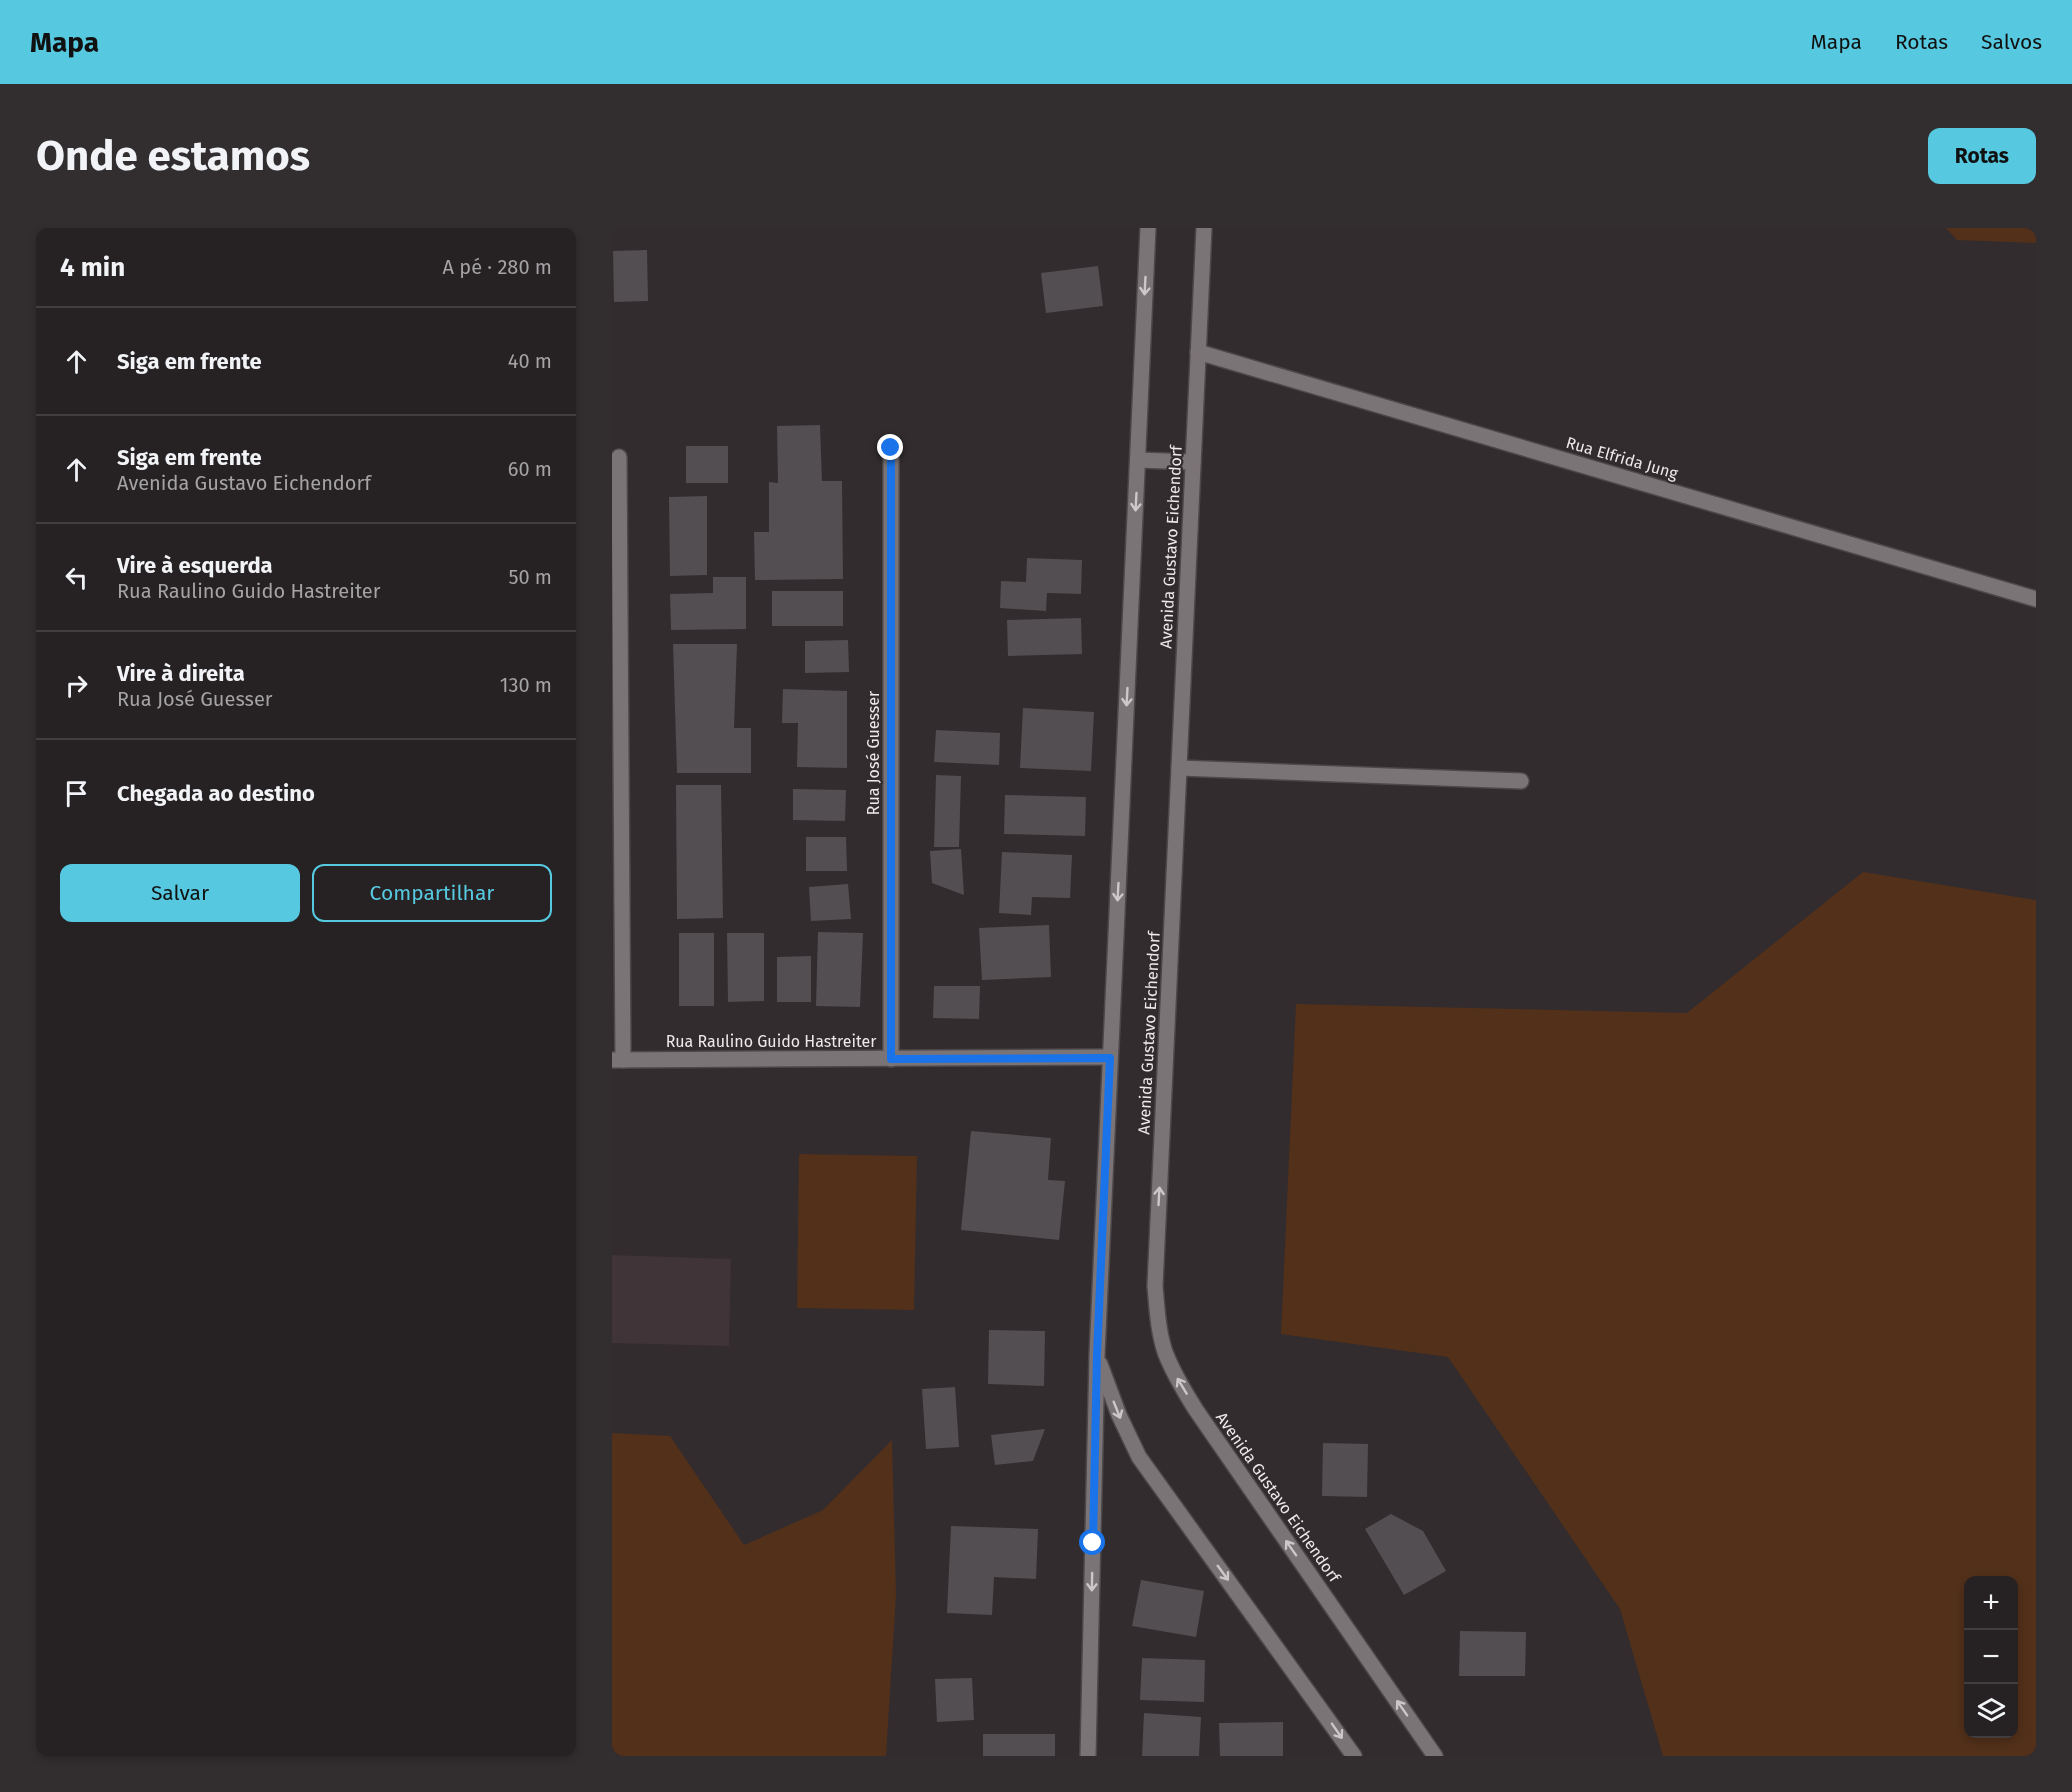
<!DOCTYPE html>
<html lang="pt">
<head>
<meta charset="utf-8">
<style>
  :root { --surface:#262122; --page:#322e2f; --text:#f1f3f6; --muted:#a4a3a5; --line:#423e40; --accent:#56c9e1 }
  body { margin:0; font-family:"Fira Sans",sans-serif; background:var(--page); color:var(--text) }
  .controls { position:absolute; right:18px; bottom:18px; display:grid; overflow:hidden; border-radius:12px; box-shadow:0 3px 9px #0003 }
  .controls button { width:54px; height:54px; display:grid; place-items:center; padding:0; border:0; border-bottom:2px solid var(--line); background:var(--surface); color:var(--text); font:30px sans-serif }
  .stop { position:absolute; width:18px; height:18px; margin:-14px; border:4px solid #1a73e8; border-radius:50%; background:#fff }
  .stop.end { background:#1a73e8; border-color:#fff; box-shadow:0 2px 6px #0008 }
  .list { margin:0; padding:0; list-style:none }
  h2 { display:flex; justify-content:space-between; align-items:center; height:78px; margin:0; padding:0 24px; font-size:26px }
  h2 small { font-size:20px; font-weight:400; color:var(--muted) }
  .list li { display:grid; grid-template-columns:39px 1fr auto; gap:18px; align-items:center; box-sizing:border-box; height:108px; padding:0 24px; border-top:2px solid var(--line) }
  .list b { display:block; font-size:22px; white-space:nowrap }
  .list p { margin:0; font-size:20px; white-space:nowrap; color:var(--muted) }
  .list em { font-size:20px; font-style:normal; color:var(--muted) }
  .actions { display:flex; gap:12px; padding:18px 24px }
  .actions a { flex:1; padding:14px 0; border:2px solid var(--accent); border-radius:12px; text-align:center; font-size:21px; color:var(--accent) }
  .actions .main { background:var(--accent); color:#111 }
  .icon { flex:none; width:33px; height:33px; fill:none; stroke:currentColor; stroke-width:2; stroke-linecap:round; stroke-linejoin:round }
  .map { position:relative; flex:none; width:1424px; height:1528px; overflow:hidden; border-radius:12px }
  header { display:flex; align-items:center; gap:36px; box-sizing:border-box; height:84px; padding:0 30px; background:var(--accent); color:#111 }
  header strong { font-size:28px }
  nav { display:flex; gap:33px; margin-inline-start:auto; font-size:21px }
  .intro { display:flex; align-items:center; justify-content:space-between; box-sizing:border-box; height:144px; padding:0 36px }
  h1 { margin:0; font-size:42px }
  .button { padding:15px 27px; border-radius:12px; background:var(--accent); color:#111; font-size:21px; font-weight:700 }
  main { display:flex; gap:36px; padding:0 36px }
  aside { flex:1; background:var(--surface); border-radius:12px; box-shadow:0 3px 9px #0003 }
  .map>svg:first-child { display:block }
</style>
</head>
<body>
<header>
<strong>Mapa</strong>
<nav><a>Mapa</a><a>Rotas</a><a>Salvos</a></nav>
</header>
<div class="intro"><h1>Onde estamos</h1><a class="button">Rotas</a></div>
<main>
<aside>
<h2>4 min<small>A pé · 280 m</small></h2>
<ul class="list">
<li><svg class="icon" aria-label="ahead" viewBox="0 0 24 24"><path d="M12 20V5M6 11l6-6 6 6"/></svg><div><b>Siga em frente</b></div><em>40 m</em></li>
<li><svg class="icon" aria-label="ahead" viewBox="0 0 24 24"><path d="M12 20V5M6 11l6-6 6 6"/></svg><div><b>Siga em frente</b><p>Avenida Gustavo Eichendorf</p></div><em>60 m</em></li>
<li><svg class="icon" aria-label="left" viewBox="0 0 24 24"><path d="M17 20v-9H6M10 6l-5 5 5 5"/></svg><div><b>Vire à esquerda</b><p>Rua Raulino Guido Hastreiter</p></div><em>50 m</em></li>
<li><svg class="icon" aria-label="right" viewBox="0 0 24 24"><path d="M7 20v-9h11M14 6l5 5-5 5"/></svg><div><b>Vire à direita</b><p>Rua José Guesser</p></div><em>130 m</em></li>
<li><svg class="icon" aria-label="arrive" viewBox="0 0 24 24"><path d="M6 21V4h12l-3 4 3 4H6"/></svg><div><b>Chegada ao destino</b></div></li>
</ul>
<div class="actions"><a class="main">Salvar</a><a>Compartilhar</a></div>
</aside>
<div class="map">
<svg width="1424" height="1528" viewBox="0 0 1424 1528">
  <rect width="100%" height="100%" fill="#322c2e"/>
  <!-- built -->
  <path fill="#403438" d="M0,1027l119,4 -2,87 -117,-3z"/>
  <!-- green -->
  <g fill="#52301a" fill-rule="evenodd">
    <path d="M1334,0h90v15l-79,-3z"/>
    <path d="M1251,644l173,28v856h-373l-43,-147 -172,-252 -167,-23 15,-330 391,9zM1356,1352h46v154h-46z"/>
    <path d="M187,926l118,2 -3,154 -117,-2z"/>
    <path d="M0,1205l58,3 74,109 79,-35 69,-70 4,154 -10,162h-274z"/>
  </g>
  <!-- building -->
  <g fill="#524e52">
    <path d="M35,22l1,51 -34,1 -1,-51z"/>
    <path d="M486,38l5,40 -57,7 -5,-40z"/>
    <path d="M208,197l2,56h20l1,98 -88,1 -1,-48h15v-50l9,1 -1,-57z"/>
    <rect x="74" y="218" width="42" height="37"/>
    <path d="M95,268v79l-37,1 -1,-79z"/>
    <path d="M415,330l55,2 -1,34 -34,-1 -1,18 -46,-3 1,-27 25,1z"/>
    <path d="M101,349h33v52l-75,1 -1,-36 43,-1z"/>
    <rect x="160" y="363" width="71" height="35"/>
    <path d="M469,390l1,36 -74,2 -1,-36z"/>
    <path d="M236,412l1,32 -44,1v-32z"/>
    <path d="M61,416h64l-3,84h17v45h-74z"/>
    <path d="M171,461l64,2v77l-50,-1 1,-44h-16z"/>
    <path d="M411,480l71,4 -3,59 -71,-3z"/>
    <path d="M324,502l64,3 -1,32 -65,-3z"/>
    <path d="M324,547l25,1 -2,71h-25z"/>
    <path d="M64,557h45l2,133 -46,1z"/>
    <path d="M181,561l53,1 -1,31 -52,-1z"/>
    <path d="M393,567l81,2 -1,39 -81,-2z"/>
    <path d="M194,609h40l1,34h-41z"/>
    <path d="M349,621l3,46 -32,-12 -2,-32z"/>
    <path d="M390,624l70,3 -2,43 -38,-1 -1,18 -32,-2z"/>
    <path d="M236,656l3,35 -40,2 -2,-34z"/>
    <path d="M437,697l2,52 -69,3 -3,-52z"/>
    <path d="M206,704l45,1 -3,74 -44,-1z"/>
    <rect x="67" y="705" width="35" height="73"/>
    <path d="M115,705h37v68l-36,1z"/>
    <path d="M199,728v46h-34v-45z"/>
    <path d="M322,758h46l-1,33 -46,-1z"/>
    <path d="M359,903l80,7 -3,42 17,1 -6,59 -98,-10z"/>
    <path d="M377,1102l56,1 -1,55 -56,-2z"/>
    <path d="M343,1159l4,60 -33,2 -4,-60z"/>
    <path d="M433,1201l-12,32 -38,4 -4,-30z"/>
    <path d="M711,1215l45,1 -1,53 -45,-1z"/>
    <path d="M779,1286l32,17 23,40 -42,24 -39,-66z"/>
    <path d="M339,1298l87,3 -2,50 -42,-2 -2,38 -45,-2z"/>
    <path d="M529,1352l63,11 -8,46 -64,-11z"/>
    <path d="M848,1403l66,1 -1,44h-66z"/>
    <path d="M530,1430l63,2 -1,42 -64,-2z"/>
    <path d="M360,1450l2,42 -37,2 -2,-43z"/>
    <path d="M532,1485l57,4 -2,39h-57z"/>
    <path d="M671,1494v34h-63l-1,-33z"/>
    <rect x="371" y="1506" width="72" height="22"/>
  </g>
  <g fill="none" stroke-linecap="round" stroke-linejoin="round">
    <defs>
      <g id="minor">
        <path d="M592,0l-49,1058c2,22 3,45 10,66 8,21 19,39 31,58l239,346"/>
        <path d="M586,124l838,247"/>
        <path d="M7,229l4,603"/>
        <path d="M526,232l55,2"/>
        <path d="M567,540l342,13"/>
        <path d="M279,831v-611"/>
        <path d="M0,832l498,-3"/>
        <path d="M488,1136l19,51 20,42 215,299"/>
        <path d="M476,1528l9,-401 51,-1127"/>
      </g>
    </defs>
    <!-- minor casing -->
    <use href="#minor" stroke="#4c4749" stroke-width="18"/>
    <!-- minor -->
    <use href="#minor" stroke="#7b7476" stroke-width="15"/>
  </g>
  <!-- one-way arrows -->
  <defs><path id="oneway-shaft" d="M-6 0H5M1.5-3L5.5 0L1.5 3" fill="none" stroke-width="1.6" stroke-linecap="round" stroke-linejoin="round" transform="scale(1.5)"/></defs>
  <g stroke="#ccc7c8">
    <use href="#oneway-shaft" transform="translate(533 58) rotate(93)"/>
    <use href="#oneway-shaft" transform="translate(524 274) rotate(93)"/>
    <use href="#oneway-shaft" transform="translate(515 469) rotate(93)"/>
    <use href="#oneway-shaft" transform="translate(506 664) rotate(93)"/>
    <use href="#oneway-shaft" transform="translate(547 968) rotate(-87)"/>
    <use href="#oneway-shaft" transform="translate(570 1158) rotate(-121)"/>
    <use href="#oneway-shaft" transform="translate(505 1182) rotate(68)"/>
    <use href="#oneway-shaft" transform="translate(679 1320) rotate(-125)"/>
    <use href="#oneway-shaft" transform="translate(611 1345) rotate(54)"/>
    <use href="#oneway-shaft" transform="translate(480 1354) rotate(91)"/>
    <use href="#oneway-shaft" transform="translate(790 1480) rotate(-125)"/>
    <use href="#oneway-shaft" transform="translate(725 1503) rotate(55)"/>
  </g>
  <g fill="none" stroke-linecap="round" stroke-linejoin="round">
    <!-- route -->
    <path stroke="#1a73e8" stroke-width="8" d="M279,220v611l219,-1 -13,297 -4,188"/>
  </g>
  <g text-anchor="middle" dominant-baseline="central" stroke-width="4.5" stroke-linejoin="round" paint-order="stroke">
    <!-- street labels -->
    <g font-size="16" fill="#eeeaeb" stroke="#322c2e">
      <text transform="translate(1010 230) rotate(16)">Rua Elfrida Jung</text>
      <text transform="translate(559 319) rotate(-87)">Avenida Gustavo Eichendorf</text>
      <text transform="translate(261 525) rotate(-90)">Rua José Guesser</text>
      <text transform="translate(537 805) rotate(-87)">Avenida Gustavo Eichendorf</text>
      <text x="159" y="813">Rua Raulino Guido Hastreiter</text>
      <text transform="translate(666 1269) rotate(55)">Avenida Gustavo Eichendorf</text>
    </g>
  </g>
</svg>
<div class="controls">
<button>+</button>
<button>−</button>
<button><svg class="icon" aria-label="layers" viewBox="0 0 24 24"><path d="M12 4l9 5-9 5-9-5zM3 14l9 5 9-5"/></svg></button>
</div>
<div class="stop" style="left:481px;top:1315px"></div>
<div class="stop end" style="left:279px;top:220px"></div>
</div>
</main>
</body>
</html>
